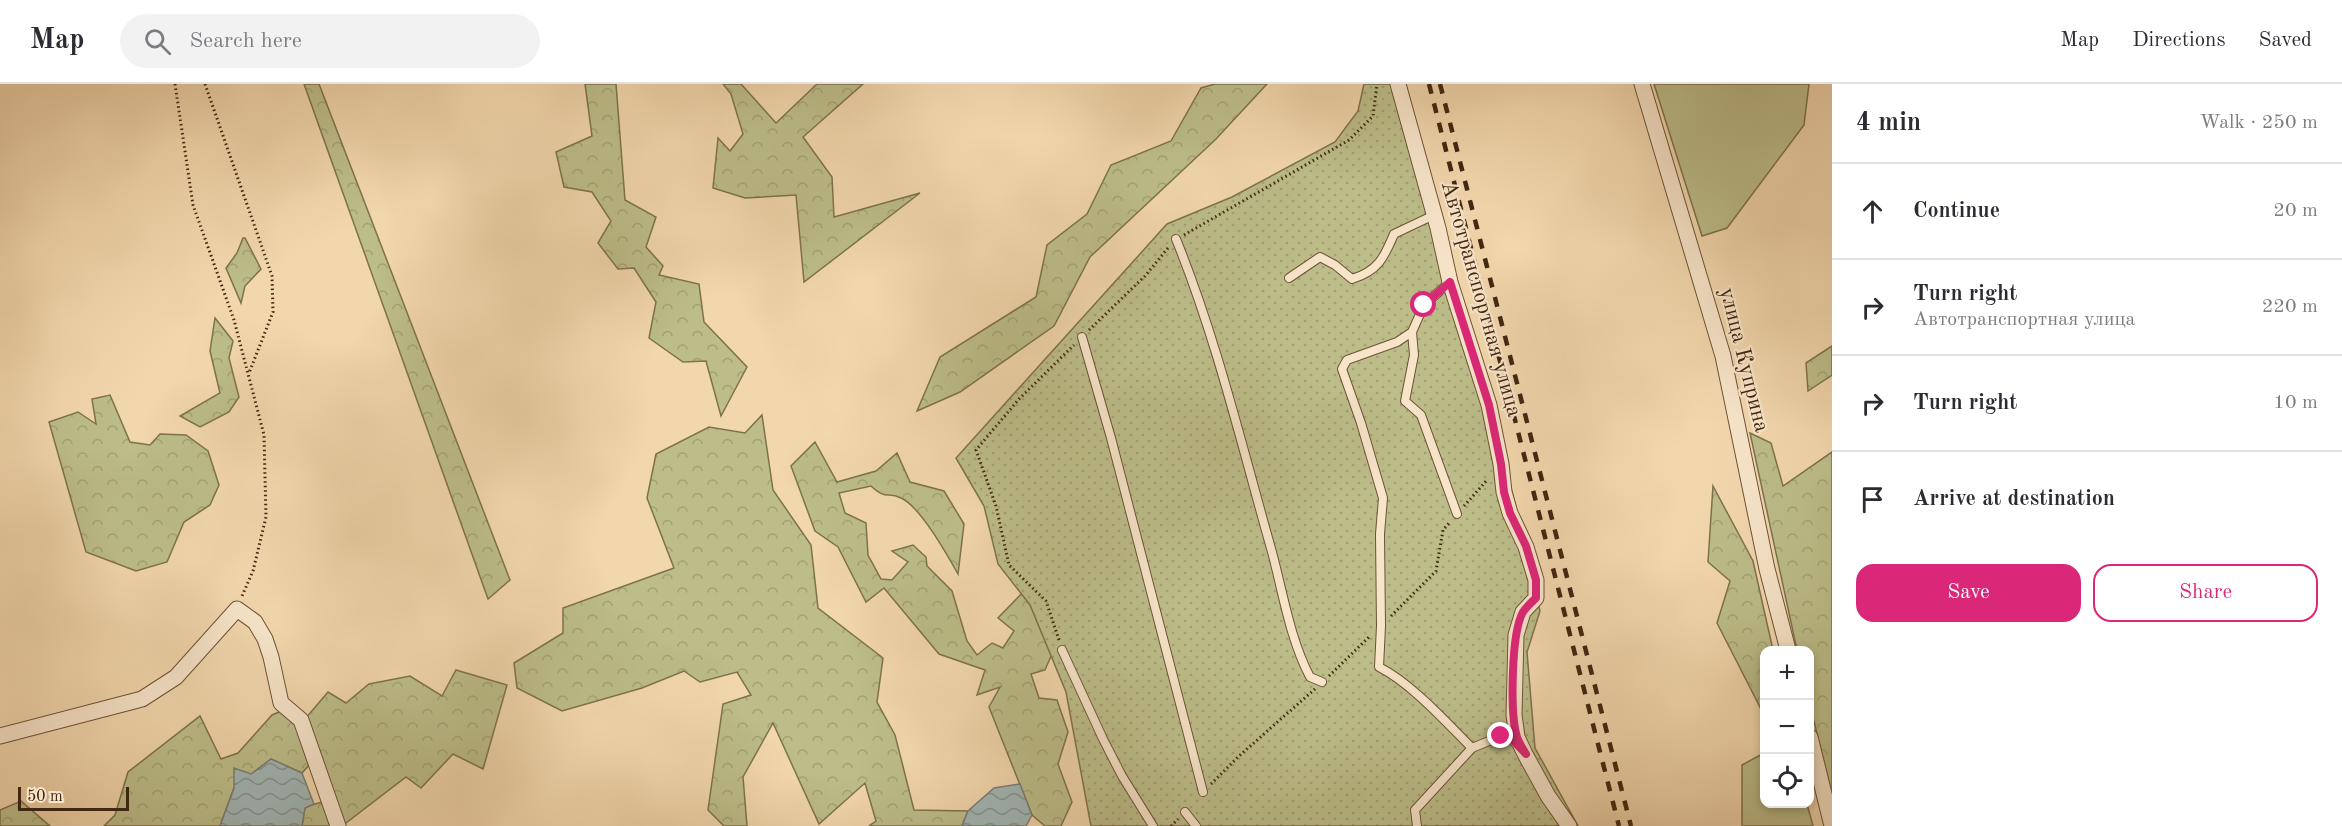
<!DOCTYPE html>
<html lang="en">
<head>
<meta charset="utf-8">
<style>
  :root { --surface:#fff; --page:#f2f2f3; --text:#2b2b33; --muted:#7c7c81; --line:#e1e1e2; --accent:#db2777 }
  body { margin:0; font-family:"Old Standard TT",serif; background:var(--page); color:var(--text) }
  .controls { position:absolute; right:18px; bottom:18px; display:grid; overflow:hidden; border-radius:12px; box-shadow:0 3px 9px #0003 }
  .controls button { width:54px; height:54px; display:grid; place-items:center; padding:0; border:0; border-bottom:2px solid var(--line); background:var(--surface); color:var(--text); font:30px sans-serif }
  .scale { position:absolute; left:18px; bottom:15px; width:111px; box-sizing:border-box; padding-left:6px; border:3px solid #412711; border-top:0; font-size:16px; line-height:21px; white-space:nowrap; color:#412711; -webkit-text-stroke:4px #f7e4c9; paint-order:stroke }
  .stop { position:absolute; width:18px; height:18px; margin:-14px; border:4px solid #db2777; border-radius:50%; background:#fff }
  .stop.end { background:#db2777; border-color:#fff; box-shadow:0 2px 6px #0008 }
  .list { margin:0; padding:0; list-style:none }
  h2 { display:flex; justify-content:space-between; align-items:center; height:78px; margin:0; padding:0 24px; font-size:26px }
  h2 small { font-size:20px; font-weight:400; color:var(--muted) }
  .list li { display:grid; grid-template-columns:39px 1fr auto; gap:18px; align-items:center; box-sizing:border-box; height:96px; padding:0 24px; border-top:2px solid var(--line) }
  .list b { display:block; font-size:22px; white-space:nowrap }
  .list p { margin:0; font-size:20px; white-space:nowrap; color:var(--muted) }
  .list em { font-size:20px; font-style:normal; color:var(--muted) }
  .actions { display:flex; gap:12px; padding:18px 24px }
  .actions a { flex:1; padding:14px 0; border:2px solid var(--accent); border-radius:18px; text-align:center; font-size:21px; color:var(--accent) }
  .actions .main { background:var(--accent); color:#fff }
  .icon { flex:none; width:33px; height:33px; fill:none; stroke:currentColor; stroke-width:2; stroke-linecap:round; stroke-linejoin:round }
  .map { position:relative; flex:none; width:1832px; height:742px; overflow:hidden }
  header { display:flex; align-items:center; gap:36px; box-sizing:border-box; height:84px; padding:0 30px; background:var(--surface); border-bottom:2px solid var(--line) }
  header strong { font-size:28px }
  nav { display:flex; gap:33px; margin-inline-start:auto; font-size:21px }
  .search { width:420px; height:54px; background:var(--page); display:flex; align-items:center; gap:15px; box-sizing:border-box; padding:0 21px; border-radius:33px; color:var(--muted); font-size:22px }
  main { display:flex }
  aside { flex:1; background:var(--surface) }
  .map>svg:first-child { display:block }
</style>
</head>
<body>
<header>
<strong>Map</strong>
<div class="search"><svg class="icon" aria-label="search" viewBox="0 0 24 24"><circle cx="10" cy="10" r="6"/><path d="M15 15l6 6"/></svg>Search here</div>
<nav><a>Map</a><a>Directions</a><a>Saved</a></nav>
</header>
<main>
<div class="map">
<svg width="1832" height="742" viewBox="0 0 1832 742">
  <defs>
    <pattern id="forest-crowns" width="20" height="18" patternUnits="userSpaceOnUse" patternTransform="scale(1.5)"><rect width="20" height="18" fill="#bcbd89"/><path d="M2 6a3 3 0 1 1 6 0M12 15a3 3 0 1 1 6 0" fill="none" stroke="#a3a275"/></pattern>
    <pattern id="garden-dots" width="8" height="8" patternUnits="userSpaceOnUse" patternTransform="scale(1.5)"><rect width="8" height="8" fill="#bcbd89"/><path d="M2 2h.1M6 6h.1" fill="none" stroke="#a3a275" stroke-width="1.8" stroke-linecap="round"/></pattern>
    <pattern id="water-waves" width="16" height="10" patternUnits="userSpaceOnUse" patternTransform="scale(1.5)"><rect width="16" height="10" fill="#a0b6b5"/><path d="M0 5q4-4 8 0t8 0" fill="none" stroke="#849492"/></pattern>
  </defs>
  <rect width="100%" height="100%" fill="#f2d6ac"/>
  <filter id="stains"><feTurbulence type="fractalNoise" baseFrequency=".00333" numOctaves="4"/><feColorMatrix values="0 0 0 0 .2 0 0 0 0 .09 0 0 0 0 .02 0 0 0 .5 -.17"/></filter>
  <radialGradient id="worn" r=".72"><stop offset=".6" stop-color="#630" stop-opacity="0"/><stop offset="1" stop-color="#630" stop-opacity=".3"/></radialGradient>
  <!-- grass -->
  <g fill="#bcbd89" stroke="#7e724d" stroke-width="1.5">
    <path d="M1654,0h155l-5,41 -77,103 -25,8z"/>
    <path d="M1764,669v51h43l6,22h-71v-61z"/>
  </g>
  <!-- forest -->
  <g fill="url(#forest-crowns)" stroke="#7e724d" stroke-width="1.5">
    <path d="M304,0h15l191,496 -22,19z"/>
    <path d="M585,0h31l9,116 31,17 -10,30 17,19 -4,9 40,9 5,38 43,45 -26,49 -15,-55 -23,1 -34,-24 7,-36 -22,-34 -16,1 -20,-26 13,-22 -19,-29 -28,-5 -8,-35 36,-16z"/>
    <path d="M723,0h18l35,39 41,-39h46l-60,53 29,40 2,40 86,-24 -116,89 -8,-87 -51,3 -32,-10 5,-50 12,13 13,-17 -12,-40z"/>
    <path d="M1215,0h52l-51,55 -126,118 -36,69 -94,66 -43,19 23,-54 96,-60 11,-52 40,-31 24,-49 60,-24 30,-53z"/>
    <path d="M243,154h2l16,31 -16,17 -4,17 -15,-35 11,-15z"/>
    <path d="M215,234l18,23 -4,17 10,39 -10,15 -29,15 -20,-11 40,-23 -10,-42z"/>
    <path d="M1832,262v29l-24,16 -2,-28z"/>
    <path d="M110,311l20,47 20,3 10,-11 26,1 22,16 11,34 -9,20 -26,17 -17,40 -31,9 -50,-19 -37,-130 29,-10 18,12 -4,-25z"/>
    <path d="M762,331l11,75 38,55 7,63 65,50 -6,44 18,33 19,75 54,1 -6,15h-93l7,-5 -11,-38 -46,41 -46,-101 -30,54 4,49h-23l-16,-16 15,-106 28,-9 -14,-23 -37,10 -16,-11 -42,17 -80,23 -45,-23 -3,-25 49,-30v-25l111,-40 -27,-70 9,-44 53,-27 36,6z"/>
    <path d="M1750,349l21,10 12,43 49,-34v344l-22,-91v-55h-13z"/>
    <path d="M815,358l22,40 39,-11 21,-18 13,29 34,9 20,33 -6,50c-10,-18 -38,-68 -57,-76 -14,-7 -14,3 -30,-12l-32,7 6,20 21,10 2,32 13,24 11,1 16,-18 -16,-11 21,-6 13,12 1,9 25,25 15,50 10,14 15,-12 11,5 11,-17 -16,-13 58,-60 17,48 -28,64 -14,4 8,24 18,2 11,32 -10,32 14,38 -11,24h-16l-13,-11 -43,-108 11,-20 -23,8 8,-25 -46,-16 -55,-66 -18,14 -28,-55 -23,-16 -24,-65z"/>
    <path d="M1713,402l40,75 20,89h-9v55l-3,4 -44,-86 13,-42 -22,-19z"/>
    <path d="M456,586l51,15 -24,84 -30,-15 -32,34 -15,-11 -64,49h-40l3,-19 27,-8 -16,-42 -14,16 -31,-14 -37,29 -14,38h-116l11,-11 13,-43 72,-56 21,43 17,-6 34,-38 19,-8 9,18 28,-33 18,11 23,-19 41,-8 32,20z"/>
    <path d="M21,717l29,25h-50v-16z"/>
  </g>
  <!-- garden -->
  <path fill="url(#garden-dots)" stroke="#7e724d" stroke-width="1.5" d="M1364,0h40l111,419 25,108 -13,41 8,96 43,78h-487l-25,-134 -36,-87 -32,-41 -14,-58 -28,-48 211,-234 65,-27 103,-55 23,-31z"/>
  <!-- water -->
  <g fill="url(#water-waves)" stroke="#7a7d73" stroke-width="1.5">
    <path d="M271,675l31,14 12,31 -9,4 -3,18h-82l14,-38v-20l17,6z"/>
    <path d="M1020,700l12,31 -6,11h-64l6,-15 26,-23z"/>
  </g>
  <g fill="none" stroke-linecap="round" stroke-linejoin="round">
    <defs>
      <g id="service">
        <path d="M1176,155c41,101 66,208 96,313 11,41 18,87 38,125l12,5"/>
        <path d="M1289,194l31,-21 15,8 17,14c26,-8 32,-21 42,-45l40,-19"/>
        <path d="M1450,198l-26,23 -12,27 2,23 -9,46 16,14 36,99"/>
        <path d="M1412,248l-15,10 -50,18 -5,9 19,54 22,75 -3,36 1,92 -2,41c32,16 67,55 93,81l29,-12h8l7,8"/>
        <path d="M1082,253l29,101 92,354"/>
        <path d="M1062,566l41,89 19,37 31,50"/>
        <path d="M1185,728l11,14"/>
        <path d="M1417,742l-2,-16 57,-62"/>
      </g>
      <g id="minor">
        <path d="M1398,0l40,144 12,54 39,123 12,59 3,28 6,21 16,34 10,33v18l-13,14 -7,23 -2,80 3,22 8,17 23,42 21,30"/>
        <path d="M1642,0l81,272 44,213 21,81"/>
        <path d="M0,652l142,-37 34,-22 61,-68 18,13 10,17 6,18 10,46 20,17 37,106"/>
        <path d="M1810,653l22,89"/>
      </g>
    </defs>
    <!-- service casing -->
    <use href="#service" stroke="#6d5338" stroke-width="10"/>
    <!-- minor casing -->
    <use href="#minor" stroke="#6d5338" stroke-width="17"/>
    <!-- path -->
    <g stroke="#412711" stroke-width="3" stroke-dasharray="1.5 3" stroke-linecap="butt">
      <path d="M175,0l18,121 41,115 30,115 2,82 -13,54 -11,25"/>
      <path d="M205,0l67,192 1,36 -24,61"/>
      <path d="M1184,151l165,-95 24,-24 4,-32"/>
      <path d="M1089,246l56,-54 23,-28"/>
      <path d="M1464,422l24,-27"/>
      <path d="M1391,532l45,-45 7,-41 7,-8"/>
      <path d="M1059,556l-13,-39 -37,-36 -13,-59 -20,-56 43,-51 55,-54"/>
      <path d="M1329,592l40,-39"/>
      <path d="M1211,700l28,-28 76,-67"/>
      <path d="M1171,742l7,-7"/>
    </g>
    <!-- service -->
    <use href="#service" stroke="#f7e4c9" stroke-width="8"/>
    <!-- minor -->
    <use href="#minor" stroke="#f7e4c9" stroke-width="15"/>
    <!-- rail -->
    <g stroke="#412711" stroke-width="4.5" stroke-dasharray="10 10" stroke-linecap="butt">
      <path d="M1429,0l190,742"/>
      <path d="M1440,0l191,742"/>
    </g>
  </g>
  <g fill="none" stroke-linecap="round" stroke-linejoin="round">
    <!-- route -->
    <path stroke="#db2777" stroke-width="8" d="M1424,221l26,-23 39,123 12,59 3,28 6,21 16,33 10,34v18c-4,4 -10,9 -13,14 -12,21 -13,102 -6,125 2,6 6,12 9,17l-17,-18h-8"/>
  </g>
  <g text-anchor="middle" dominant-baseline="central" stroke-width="4.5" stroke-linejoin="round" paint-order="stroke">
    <!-- street labels -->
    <g font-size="22" fill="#412711" stroke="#f7e4c9">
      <text transform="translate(1481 215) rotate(74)">Автотранспортная улица</text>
      <text transform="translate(1744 276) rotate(76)">улица Куприна</text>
    </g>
  </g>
  <rect width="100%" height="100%" filter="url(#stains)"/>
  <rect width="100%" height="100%" fill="url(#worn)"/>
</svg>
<div class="controls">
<button>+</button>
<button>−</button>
<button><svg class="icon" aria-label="locate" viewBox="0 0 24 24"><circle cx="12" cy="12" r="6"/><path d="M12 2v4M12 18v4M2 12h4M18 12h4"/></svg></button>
</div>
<div class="scale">50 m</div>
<div class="stop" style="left:1424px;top:221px"></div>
<div class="stop end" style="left:1501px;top:652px"></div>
</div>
<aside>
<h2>4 min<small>Walk · 250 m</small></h2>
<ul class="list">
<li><svg class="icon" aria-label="ahead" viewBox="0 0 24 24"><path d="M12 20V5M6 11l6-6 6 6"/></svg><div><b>Continue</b></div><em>20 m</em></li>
<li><svg class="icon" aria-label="right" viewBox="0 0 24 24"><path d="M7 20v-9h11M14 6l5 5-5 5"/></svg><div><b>Turn right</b><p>Автотранспортная улица</p></div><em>220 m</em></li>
<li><svg class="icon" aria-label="right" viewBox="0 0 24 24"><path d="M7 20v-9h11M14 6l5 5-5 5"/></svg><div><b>Turn right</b></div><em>10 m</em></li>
<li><svg class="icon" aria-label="arrive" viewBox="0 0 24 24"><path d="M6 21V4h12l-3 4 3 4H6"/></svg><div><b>Arrive at destination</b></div></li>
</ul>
<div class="actions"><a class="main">Save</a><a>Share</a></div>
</aside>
</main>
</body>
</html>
